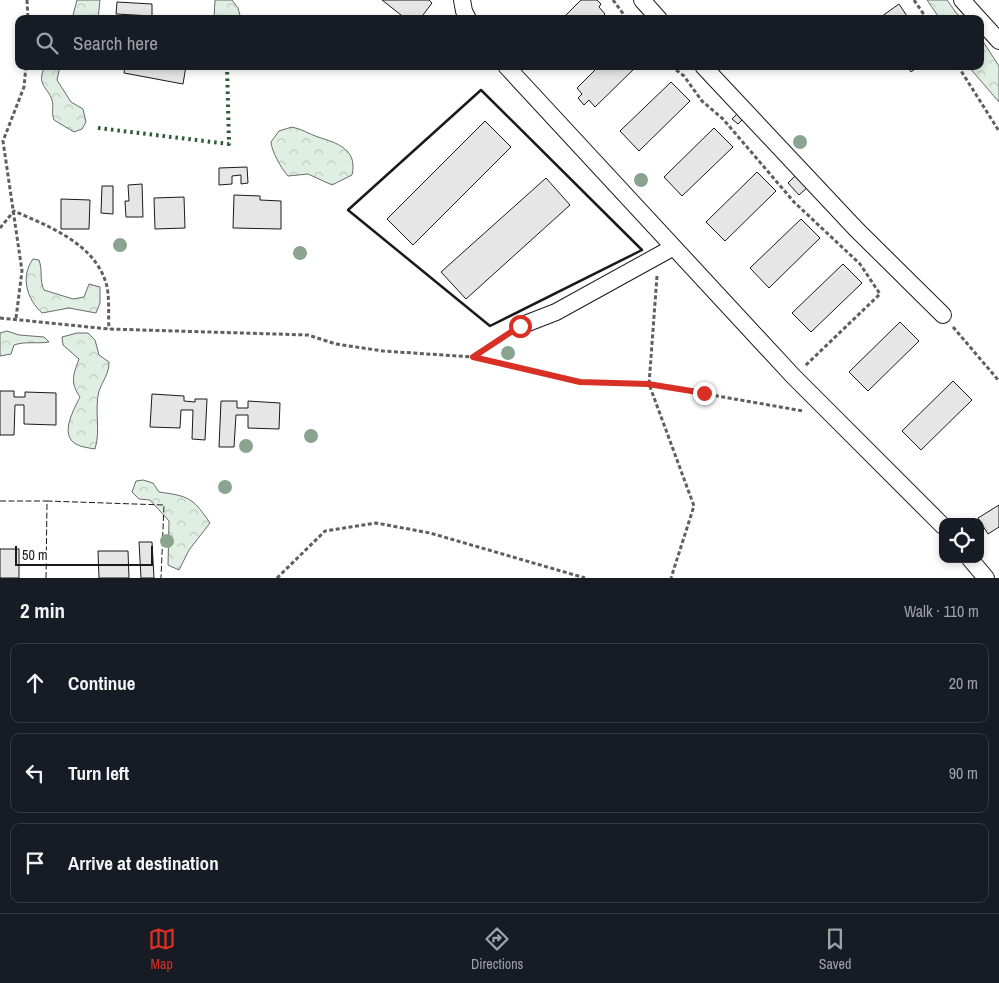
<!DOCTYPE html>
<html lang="en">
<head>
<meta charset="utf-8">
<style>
  :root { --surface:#171b24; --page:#242831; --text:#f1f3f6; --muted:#9ea1a6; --line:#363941; --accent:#d93025 }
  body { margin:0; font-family:"Archivo Narrow",sans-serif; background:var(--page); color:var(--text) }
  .controls { position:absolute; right:15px; bottom:15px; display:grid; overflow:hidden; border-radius:10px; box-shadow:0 2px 8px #0003 }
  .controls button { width:45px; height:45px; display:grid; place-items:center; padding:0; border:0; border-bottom:1px solid var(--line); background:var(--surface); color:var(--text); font:25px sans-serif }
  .scale { position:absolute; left:15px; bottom:12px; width:138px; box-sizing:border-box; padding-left:5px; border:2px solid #1a1a1a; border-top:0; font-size:14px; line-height:18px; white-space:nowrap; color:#1a1a1a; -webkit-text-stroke:4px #fff; paint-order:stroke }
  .stop { position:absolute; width:15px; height:15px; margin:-11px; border:4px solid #d93025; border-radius:50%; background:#fff }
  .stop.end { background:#d93025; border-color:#fff; box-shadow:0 1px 5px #0008 }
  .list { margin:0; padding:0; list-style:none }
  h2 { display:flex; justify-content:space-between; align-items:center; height:65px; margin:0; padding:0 20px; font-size:21px }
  h2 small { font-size:16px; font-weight:400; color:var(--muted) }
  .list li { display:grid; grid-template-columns:32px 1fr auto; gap:15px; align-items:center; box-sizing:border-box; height:80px; margin:0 10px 10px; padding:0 10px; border:1px solid var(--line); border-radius:10px }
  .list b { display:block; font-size:19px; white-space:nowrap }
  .list em { font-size:16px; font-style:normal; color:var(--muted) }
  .icon { flex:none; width:28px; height:28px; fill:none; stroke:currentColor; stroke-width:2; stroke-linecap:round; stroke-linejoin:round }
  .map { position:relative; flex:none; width:999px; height:578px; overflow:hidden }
  .search { position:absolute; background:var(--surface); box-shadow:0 2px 8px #0003; left:15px; right:15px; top:15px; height:55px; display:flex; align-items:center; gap:12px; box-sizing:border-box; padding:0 18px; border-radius:10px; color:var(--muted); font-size:19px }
  .sheet { height:335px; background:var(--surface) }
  nav { display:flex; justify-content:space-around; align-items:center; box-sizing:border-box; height:70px; border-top:1px solid var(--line); background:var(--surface); font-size:14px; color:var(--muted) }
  nav a { display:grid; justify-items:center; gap:2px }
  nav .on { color:var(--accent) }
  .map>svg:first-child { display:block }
</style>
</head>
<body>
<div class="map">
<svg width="999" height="578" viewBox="0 0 999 578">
  <defs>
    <pattern id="forest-crowns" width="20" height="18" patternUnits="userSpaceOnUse" patternTransform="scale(1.25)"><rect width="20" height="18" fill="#e0efe3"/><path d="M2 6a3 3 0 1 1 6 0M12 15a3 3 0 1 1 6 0" fill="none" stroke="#c0ccc2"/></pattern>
  </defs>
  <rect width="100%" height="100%" fill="#fff"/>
  <!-- forest -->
  <g fill="url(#forest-crowns)" stroke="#6a6a6a">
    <path d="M77,0h23l-2,19h-26z"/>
    <path d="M215,0h17l6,8 3,11h-27z"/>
    <path d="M927,0h20l10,14 8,5h-25z"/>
    <path d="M980,37l19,29v36l-31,-36h12z"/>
    <path d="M45,66h15l-3,14 14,22 12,7 3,13 -4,7 -8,3 -20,-12c-3,-7 0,-14 -2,-20 -5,-14 -16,-15 -7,-34z"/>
    <path d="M292,127c10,2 17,7 26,10 19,6 40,12 34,38l-20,10 -24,-11 -20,2c-6,-6 -17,-26 -17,-34l8,-11z"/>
    <path d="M33,259l6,1c4,11 0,19 5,30l29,9 11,-2 5,-13 11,3v16l-4,10 -27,-5 -27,5c-15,-14 -22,-36 -9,-54z"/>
    <path d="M7,331l12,4 25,2 5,5c-12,2 -24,-1 -35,3l-3,9 -11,2v-23z"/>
    <path d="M77,333h11l7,7 4,15 10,7c0,12 -6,18 -10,29 -5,20 2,39 -4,58 -6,-1 -14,-2 -19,-5 -17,-9 -2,-35 4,-47 -10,-14 -7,-22 -1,-38l-16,-14 -1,-8z"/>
    <path d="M143,480l10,3 6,9c30,4 34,6 51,31l-21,27 -10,20 -11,-5 1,-44 -19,-21 -11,-1 -7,-7 4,-11z"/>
  </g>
  <!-- building -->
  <g fill="#e6e6e6" stroke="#1a1a1a">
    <path d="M382,0h47l3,3 -12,16h-14z"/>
    <path d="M581,0h16l4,4 -2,3 6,7 -5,5h-38z"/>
    <path d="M117,2l35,2v12l-36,-2z"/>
    <path d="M899,4l10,15h-31z"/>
    <path d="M125,66h61l-3,18 -59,-11z"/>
    <path d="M599,66h38l-42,41 -6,-7 -5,5 -6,-7 4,-4 -5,-6z"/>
    <path d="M907,66h12l-8,6z"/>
    <path d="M671,82l19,19 -51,50 -19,-20z"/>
    <path d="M737,114l5,6 -4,4 -6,-5z"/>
    <path d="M485,121l26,26 -98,98 -26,-26z"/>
    <path d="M714,128l19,19 -51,49 -18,-19z"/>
    <path d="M247,167l1,16 -7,1v-9l-9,1v8l-13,1v-17z"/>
    <path d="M757,172l19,19 -51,50 -19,-19z"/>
    <path d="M796,175l12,12 -9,8 -11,-12z"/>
    <path d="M546,178l24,27 -104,94 -25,-27z"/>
    <path d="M142,184l1,33h-17l-1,-16h4l-1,-16z"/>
    <path d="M102,186h11v28l-12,-1z"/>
    <path d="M234,195l26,1v4l21,1v28l-48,-1z"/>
    <path d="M184,197l1,31 -30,1 -1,-31z"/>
    <path d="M61,199l29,1 -1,29h-28z"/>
    <path d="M801,219l19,19 -51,50 -19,-20z"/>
    <path d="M843,264l19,19 -51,49 -19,-19z"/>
    <path d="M900,322l19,19 -51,50 -19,-19z"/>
    <path d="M953,381l19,19 -51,50 -19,-19z"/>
    <path d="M0,391h14v6h11v-5l31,1v32l-32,-1v-19h-9l-1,30h-14z"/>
    <path d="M152,394l32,2v5l11,1v-3h12l-2,41 -13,-1 1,-29h-12l-1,18 -30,-1z"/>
    <path d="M221,401h16v7h11v-7l32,2 -1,26 -31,-1v-13h-12l-2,32h-15z"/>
    <path d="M999,505v22l-11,7 -10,-16z"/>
    <path d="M139,542h13l2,36h-13z"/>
    <rect x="0" y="549" width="19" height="29"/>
    <path d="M98,551h30l1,27h-30z"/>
  </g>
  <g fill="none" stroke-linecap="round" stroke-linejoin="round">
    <defs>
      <g id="minor">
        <path d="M462,0l2,11 4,8"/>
        <path d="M642,0l17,19"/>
        <path d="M962,0l17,19"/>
        <path d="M980,20l19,21"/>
        <path d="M506,66l287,310 150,150"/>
        <path d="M703,66l153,163 87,86"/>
        <path d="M520,326l36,-14 116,-64"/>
        <path d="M970,559l16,19"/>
      </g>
    </defs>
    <!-- minor casing -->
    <use href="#minor" stroke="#1a1a1a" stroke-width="18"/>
    <!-- path -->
    <g stroke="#5f5f5f" stroke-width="3" stroke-dasharray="4 2.5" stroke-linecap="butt">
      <path d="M27,0l1,19"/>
      <path d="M613,0l14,19"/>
      <path d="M914,0l13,19"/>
      <path d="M671,66l13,10 18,25 21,18 71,83 66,62 20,30 -75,72"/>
      <path d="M958,66l41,65"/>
      <path d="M0,228l14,-17c34,15 80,32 92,72 4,13 2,32 3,46"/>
      <path d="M657,276l-8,108 45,122 -23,72"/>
      <path d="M0,318l109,11 199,6 28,9 47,7 90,6 107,25 69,2 154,27"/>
      <path d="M16,318l6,-47 -19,-130 21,-54 2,-21"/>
      <path d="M953,327l46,54"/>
      <path d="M473,357l35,-23"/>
      <path d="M277,578l48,-47 51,-8 54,10 155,45"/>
    </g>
    <!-- minor -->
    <use href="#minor" stroke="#fff" stroke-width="16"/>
    <!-- hedge -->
    <path stroke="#2b5a34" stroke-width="4" stroke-dasharray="2.5 4" stroke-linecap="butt" d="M98,128l131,16 -2,-78"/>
    <!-- fence -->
    <g stroke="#1a1a1a" stroke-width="1" stroke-dasharray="6 2.5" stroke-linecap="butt">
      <path d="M0,501h47"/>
      <path d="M46,578l1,-77 117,4 -3,73"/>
    </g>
    <!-- wall -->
    <path stroke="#1a1a1a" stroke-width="2.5" d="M481,90l161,160 -152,76 -142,-116z"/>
  </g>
  <!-- trees -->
  <g fill="#8aa48f">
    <circle cx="800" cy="142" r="7"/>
    <circle cx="641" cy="180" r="7"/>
    <circle cx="120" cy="245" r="7"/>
    <circle cx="300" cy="253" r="7"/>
    <circle cx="508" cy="353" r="7"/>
    <circle cx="311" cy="436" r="7"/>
    <circle cx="246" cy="446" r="7"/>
    <circle cx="225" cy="487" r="7"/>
    <circle cx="167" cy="541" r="7"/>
  </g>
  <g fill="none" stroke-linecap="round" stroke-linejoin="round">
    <!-- route -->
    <path stroke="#d93025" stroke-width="6" d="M520,326l-47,31 107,25 68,2 56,9"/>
  </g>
</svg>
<div class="controls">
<button><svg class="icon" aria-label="locate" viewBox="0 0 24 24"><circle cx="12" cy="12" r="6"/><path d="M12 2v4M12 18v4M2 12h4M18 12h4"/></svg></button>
</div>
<div class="scale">50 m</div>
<div class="stop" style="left:520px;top:326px"></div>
<div class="stop end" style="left:704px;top:393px"></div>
<div class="search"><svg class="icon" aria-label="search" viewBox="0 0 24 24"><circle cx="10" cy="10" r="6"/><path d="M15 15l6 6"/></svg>Search here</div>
</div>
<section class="sheet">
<h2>2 min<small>Walk · 110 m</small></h2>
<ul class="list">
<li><svg class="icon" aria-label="ahead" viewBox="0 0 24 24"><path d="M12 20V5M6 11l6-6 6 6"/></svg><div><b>Continue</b></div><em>20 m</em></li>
<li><svg class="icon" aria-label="left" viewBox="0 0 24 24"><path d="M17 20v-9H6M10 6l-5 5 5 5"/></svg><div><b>Turn left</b></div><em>90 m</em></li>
<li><svg class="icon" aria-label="arrive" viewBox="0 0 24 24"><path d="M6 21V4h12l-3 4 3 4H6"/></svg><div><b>Arrive at destination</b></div></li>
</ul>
</section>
<nav>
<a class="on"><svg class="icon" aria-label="map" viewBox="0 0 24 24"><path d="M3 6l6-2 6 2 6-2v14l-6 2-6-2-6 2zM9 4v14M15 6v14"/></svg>Map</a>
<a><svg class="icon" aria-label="directions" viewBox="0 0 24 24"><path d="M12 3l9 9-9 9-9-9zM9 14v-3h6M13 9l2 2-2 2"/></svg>Directions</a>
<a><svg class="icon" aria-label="saved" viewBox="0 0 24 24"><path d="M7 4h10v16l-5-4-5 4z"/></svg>Saved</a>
</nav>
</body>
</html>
